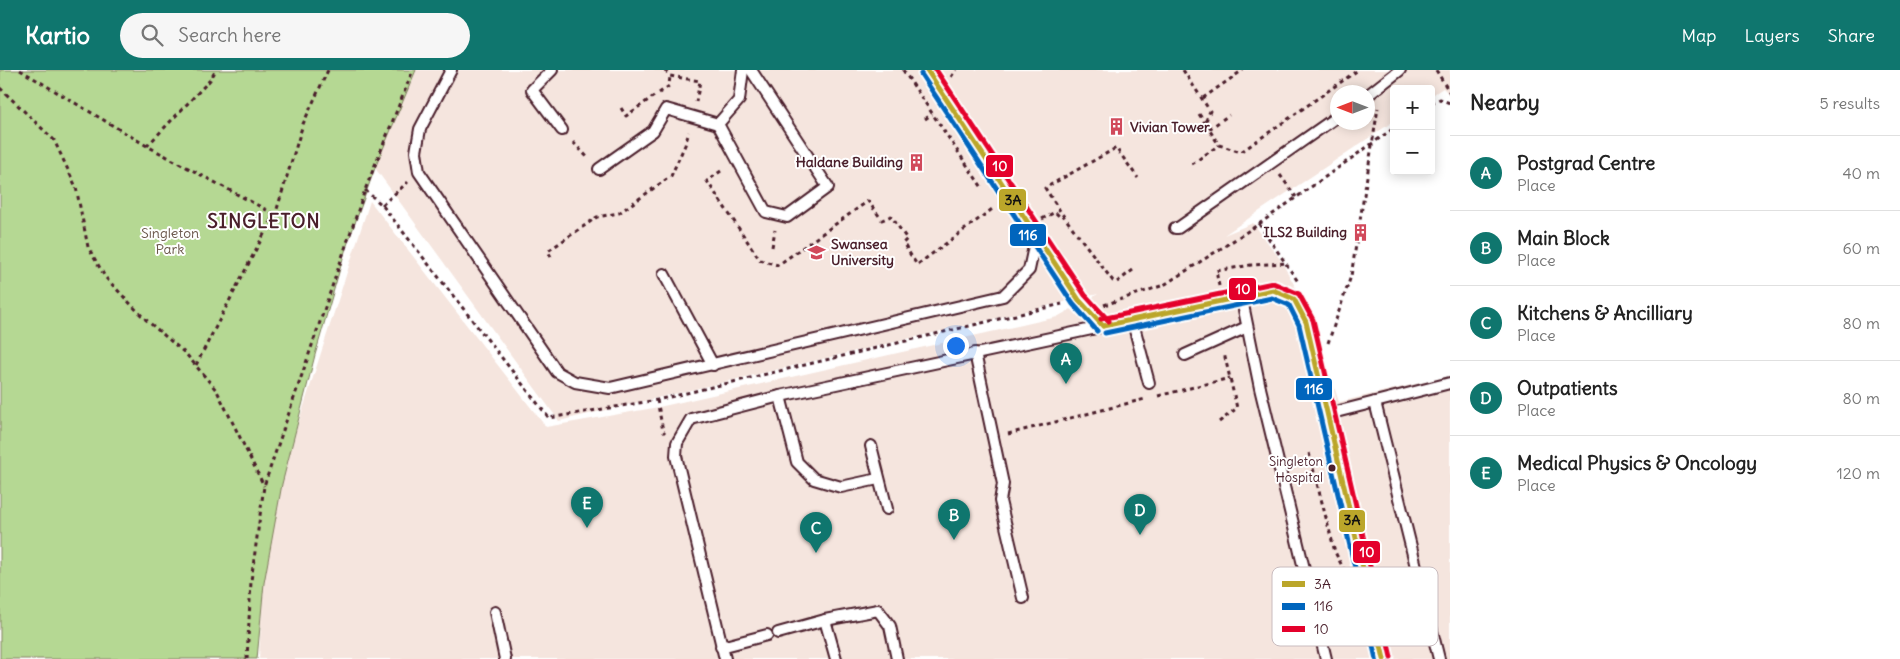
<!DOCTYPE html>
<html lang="en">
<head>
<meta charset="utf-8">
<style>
  :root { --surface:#fff; --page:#f6f6f6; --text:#222; --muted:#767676; --line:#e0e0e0; --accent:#0f766e }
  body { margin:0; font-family:Delius,sans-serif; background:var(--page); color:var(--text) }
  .controls { position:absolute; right:15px; top:15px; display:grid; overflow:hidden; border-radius:5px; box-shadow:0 2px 12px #0003 }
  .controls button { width:45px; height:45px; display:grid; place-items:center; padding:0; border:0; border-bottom:1px solid var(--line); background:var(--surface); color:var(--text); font:25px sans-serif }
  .compass { position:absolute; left:1330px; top:15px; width:45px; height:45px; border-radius:50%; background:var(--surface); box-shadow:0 2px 12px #0003; rotate:270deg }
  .you { position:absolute; left:955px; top:275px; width:18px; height:18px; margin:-12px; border:4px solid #fff; border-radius:50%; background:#1a73e8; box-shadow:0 0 0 8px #1a73e833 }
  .badge { display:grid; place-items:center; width:32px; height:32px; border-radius:50%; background:var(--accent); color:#fff; font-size:16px; font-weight:700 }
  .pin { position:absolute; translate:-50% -41px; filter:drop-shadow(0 1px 2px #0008) }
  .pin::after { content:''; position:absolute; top:26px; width:18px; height:15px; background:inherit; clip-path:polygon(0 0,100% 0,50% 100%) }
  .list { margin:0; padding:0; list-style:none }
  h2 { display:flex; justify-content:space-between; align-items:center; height:65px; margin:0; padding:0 20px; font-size:21px }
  h2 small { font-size:16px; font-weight:400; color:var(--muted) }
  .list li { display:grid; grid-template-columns:32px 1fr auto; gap:15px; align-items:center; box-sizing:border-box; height:75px; padding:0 20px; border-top:1px solid var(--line) }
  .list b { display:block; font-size:19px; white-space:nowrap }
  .list p { margin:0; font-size:16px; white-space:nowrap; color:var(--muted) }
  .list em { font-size:16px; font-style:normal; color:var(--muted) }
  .icon { flex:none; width:28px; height:28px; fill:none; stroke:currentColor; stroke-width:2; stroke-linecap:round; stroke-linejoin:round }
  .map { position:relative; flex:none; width:1450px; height:589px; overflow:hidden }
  header { display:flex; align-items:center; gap:30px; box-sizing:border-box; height:70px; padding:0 25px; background:var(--accent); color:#fff }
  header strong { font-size:24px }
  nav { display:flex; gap:28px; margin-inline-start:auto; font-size:18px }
  .search { width:350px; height:45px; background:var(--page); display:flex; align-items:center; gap:12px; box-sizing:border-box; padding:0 18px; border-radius:28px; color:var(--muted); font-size:19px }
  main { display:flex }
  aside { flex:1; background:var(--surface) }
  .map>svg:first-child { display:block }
</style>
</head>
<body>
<header>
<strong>Kartio</strong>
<div class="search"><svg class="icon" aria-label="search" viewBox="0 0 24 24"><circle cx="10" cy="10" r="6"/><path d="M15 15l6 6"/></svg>Search here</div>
<nav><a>Map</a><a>Layers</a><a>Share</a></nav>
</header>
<main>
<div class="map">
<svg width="1450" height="589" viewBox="0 0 1450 589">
  <rect width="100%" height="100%" fill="#fff"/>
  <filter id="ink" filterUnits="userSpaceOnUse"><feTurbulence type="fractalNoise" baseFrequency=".02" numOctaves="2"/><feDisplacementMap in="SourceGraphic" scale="10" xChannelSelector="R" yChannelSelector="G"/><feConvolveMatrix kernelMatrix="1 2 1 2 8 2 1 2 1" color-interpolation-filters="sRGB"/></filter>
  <g filter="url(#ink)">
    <!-- built -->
    <path fill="#f5e5de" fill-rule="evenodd" d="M416,0h1034v25l-7,-7 -12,8v-7h-37v32l-170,114 29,-12 27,36 32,58 27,85 111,-26v283h-1191l4,-75 16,-101 91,-282 176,226 113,-20 398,-90 41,-23 -539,127 -184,-253zM1338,22h30v30h-30z"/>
    <!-- green -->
    <path fill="#b5d893" stroke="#807c5f" d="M0,0h416l-41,98 -29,80 -31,107 -33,129 -18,99 -7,76h-257z"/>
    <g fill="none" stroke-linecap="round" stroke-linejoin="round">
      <defs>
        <g id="lane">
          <path d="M451,0l-31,59 -4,23 3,20 138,200 18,10 35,6 393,-92 26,-26 7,-33"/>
          <path d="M552,0l-20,20 30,40"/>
          <path d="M927,0l109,167 43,63 24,26"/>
          <path d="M1368,25l32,-25"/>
          <path d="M718,54l48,88 21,5 41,-30 -77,-117"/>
          <path d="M599,99l54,-38 13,-22 52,15 21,-24 4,-30"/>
          <path d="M1175,158h3l160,-112"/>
          <path d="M664,204l49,91"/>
          <path d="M1241,225l19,93 66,271"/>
          <path d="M1132,249l17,64"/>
          <path d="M975,283l28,131 -3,17 23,97"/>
          <path d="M1185,285l62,-28"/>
          <path d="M780,326l17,66 17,17 27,8 37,-8"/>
          <path d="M1375,332l64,257"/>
          <path d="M1328,344l122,-31"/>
          <path d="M871,376l16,63"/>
          <path d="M495,542l10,47"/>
          <path d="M825,550l11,39"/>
          <path d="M778,563l47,-13 53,-10 12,16 7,33"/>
          <path d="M721,577l46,-12"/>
          <path d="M725,589l-49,-203 1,-13 14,-24 89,-23 493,-106 21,9 12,23 78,337"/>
        </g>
      </defs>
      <!-- lane casing -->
      <use href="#lane" stroke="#4a1f2b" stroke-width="14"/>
      <!-- path -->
      <g stroke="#4a1f2b" stroke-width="3" stroke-dasharray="4 4" stroke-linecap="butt">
        <path d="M20,0l127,76 127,68"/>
        <path d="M665,0l5,6 30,5 -4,21"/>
        <path d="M903,0l80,119"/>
        <path d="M1183,0l27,41 -5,12 14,22 22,7 117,-82"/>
        <path d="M1436,0l14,23"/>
        <path d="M951,7l5,-7"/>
        <path d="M0,18l54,52 22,47 12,60 17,30 39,41 42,36 31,37 47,95"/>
        <path d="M659,23l10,-7 1,-10"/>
        <path d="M1203,28l40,-28"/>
        <path d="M1431,33l9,-4 10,4"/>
        <path d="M621,38l5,8 28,-20"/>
        <path d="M1199,44l6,9"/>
        <path d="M925,49l7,-5"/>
        <path d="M1209,59l20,-14"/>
        <path d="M573,72l16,17"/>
        <path d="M147,76l63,-66 6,-10"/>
        <path d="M1192,94l27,-19"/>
        <path d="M721,101l-14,10 53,79 18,5 90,-64 14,19 9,-4 16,23 -4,4 14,22 78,-58"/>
        <path d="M1280,105l16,22"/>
        <path d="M365,120l17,15 167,213 108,-18 405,-96"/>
        <path d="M382,135l26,-23"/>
        <path d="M1042,149l13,-7 4,4 3,-2"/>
        <path d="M1259,154l40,59"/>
        <path d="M772,177l3,-17"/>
        <path d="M551,187l-3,-6 49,-34 22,-4 52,-37 14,-31 4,-13"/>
        <path d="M1133,200l-16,12 -4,-1 -51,-67 -17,-26 71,-40 22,30"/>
        <path d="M1219,216l-3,-15 35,-6 36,-2"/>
        <path d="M1104,235l60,-20 95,-61 135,-96"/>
        <path d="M1328,273l23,-67 27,-168"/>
        <path d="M196,295l81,-156 26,-85 25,-54"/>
        <path d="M1158,326l72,-18"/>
        <path d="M657,330l6,31 2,2"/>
        <path d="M1219,352l18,-14 -13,-55"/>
        <path d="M1008,364l137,-35"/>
        <path d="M1309,383l26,99 12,24"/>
        <path d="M1323,513l5,-2 10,41 5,-1 -10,-41 7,-2 10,41 8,-2"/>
        <path d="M1300,561l1,3"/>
        <path d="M1394,564l7,-9 12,-3"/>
        <path d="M1337,572l28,-1"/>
        <path d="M247,589l4,-78 13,-95 101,-296 48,-120"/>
      </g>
      <!-- lane -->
      <use href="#lane" stroke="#fff" stroke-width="10"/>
      <defs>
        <g id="bus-1">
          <path d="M927,0l152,230 24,26"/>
          <path d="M1103,256l170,-36 21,9 12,23 78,337"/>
        </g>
        <g id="bus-2">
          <path d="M921,4l152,230 24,27"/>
          <path d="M1105,263l167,-35 17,7 10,20 77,334"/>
        </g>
        <g id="bus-3">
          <path d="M936,0l149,225 24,26"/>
          <path d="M1101,249l172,-36 26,11 14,26 78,337"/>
        </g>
      </defs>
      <!-- bus-1 casing -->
      <use href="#bus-1" stroke="#fff" stroke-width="9"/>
      <!-- bus-2 casing -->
      <use href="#bus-2" stroke="#fff" stroke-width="9"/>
      <!-- bus-3 casing -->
      <use href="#bus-3" stroke="#fff" stroke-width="9"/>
      <!-- bus-1 -->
      <use href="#bus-1" stroke="#bba62a" stroke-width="5"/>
      <!-- bus-2 -->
      <use href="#bus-2" stroke="#0065bd" stroke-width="5"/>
      <!-- bus-3 -->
      <use href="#bus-3" stroke="#e4002b" stroke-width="5"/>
    </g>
  </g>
  <!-- icons -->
  <defs>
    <symbol id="building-bare" viewBox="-9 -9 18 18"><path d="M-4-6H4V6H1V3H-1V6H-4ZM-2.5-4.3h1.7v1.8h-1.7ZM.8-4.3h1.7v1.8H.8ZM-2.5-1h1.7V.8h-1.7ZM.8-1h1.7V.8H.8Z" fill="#d1495b" stroke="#fff" stroke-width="2.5" paint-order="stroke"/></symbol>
    <symbol id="university-bare" viewBox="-9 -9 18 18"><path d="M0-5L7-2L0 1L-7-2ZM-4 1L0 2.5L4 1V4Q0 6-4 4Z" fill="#d1495b" stroke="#fff" stroke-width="2.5" paint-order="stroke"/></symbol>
  </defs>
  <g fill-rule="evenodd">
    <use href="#building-bare" x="1104" y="44" width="25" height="25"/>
    <use href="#building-bare" x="904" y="80" width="25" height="25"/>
    <use href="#building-bare" x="1348" y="150" width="25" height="25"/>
    <use href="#university-bare" x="804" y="170" width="25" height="25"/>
  </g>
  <!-- markers -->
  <circle fill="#4a1f2b" stroke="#fff" stroke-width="2" cx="1332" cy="398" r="4.5"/>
  <g text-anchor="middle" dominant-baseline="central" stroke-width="4" stroke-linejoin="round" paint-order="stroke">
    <!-- bus labels -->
    <g font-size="13" fill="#4a1f2b" stroke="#fff" text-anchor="end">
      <text x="1323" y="391">Singleton<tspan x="1323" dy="16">Hospital</tspan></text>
    </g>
    <!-- poi labels -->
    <g font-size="14" font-weight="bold" fill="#4a1f2b" stroke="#fff" text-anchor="start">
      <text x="1130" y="57">Vivian Tower</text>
      <text x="903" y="92" text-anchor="end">Haldane Building</text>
      <text x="1347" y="162" text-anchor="end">ILS2 Building</text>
      <text x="831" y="174">Swansea<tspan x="831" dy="16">University</tspan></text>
    </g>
    <!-- park labels -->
    <g font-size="14" fill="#6a564a" stroke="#fff">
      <text x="170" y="163">Singleton<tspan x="170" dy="16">Park</tspan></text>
    </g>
    <!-- district labels -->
    <g font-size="19" font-weight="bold" letter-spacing="1" fill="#4a1f2b" stroke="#fff">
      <text x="264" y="151">SINGLETON</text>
    </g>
  </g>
  <!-- legend -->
  <rect x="1272" y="497" width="166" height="79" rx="8" fill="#fff" stroke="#c9bcbf" stroke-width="1"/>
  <rect x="1282" y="511" width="23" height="6" fill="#bba62a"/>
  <rect x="1282" y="533" width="23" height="7" fill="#0065bd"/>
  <rect x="1282" y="556" width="23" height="6" fill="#e4002b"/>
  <g font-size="14" fill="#4a1f2b">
    <text x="1314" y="519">3A</text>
    <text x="1314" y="541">116</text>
    <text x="1314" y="564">10</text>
  </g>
  <g stroke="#fff" stroke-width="2">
    <rect x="985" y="84" width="29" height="24" rx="5" fill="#e4002b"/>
    <rect x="998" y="118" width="29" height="24" rx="5" fill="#bba62a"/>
    <rect x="1009" y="153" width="38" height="24" rx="5" fill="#0065bd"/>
    <rect x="1228" y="207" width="29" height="24" rx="5" fill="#e4002b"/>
    <rect x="1295" y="307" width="38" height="24" rx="5" fill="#0065bd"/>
    <rect x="1338" y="439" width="28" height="24" rx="5" fill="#bba62a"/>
    <rect x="1352" y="470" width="29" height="24" rx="5" fill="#e4002b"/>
  </g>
  <g font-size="14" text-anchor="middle" font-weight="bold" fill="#fff">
    <text x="1000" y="101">10</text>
    <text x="1028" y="170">116</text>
    <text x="1243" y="224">10</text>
    <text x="1314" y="324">116</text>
    <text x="1367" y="487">10</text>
  </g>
  <g font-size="14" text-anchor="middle" font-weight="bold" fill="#111">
    <text x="1013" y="135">3A</text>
    <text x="1352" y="455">3A</text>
  </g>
</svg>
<div class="controls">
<button>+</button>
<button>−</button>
</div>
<svg class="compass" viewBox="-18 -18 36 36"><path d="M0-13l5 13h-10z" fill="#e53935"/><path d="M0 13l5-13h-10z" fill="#767676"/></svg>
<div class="you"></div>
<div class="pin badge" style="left:1066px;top:314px">A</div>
<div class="pin badge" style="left:954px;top:470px">B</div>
<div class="pin badge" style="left:816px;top:483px">C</div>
<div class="pin badge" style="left:1140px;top:465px">D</div>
<div class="pin badge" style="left:587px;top:458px">E</div>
</div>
<aside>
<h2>Nearby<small>5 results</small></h2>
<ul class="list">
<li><span class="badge">A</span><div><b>Postgrad Centre</b><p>Place</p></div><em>40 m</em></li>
<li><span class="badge">B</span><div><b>Main Block</b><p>Place</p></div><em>60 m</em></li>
<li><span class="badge">C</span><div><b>Kitchens &amp; Ancilliary</b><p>Place</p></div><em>80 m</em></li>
<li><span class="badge">D</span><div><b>Outpatients</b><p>Place</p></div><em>80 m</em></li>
<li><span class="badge">E</span><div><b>Medical Physics &amp; Oncology</b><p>Place</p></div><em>120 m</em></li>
</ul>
</aside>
</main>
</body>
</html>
